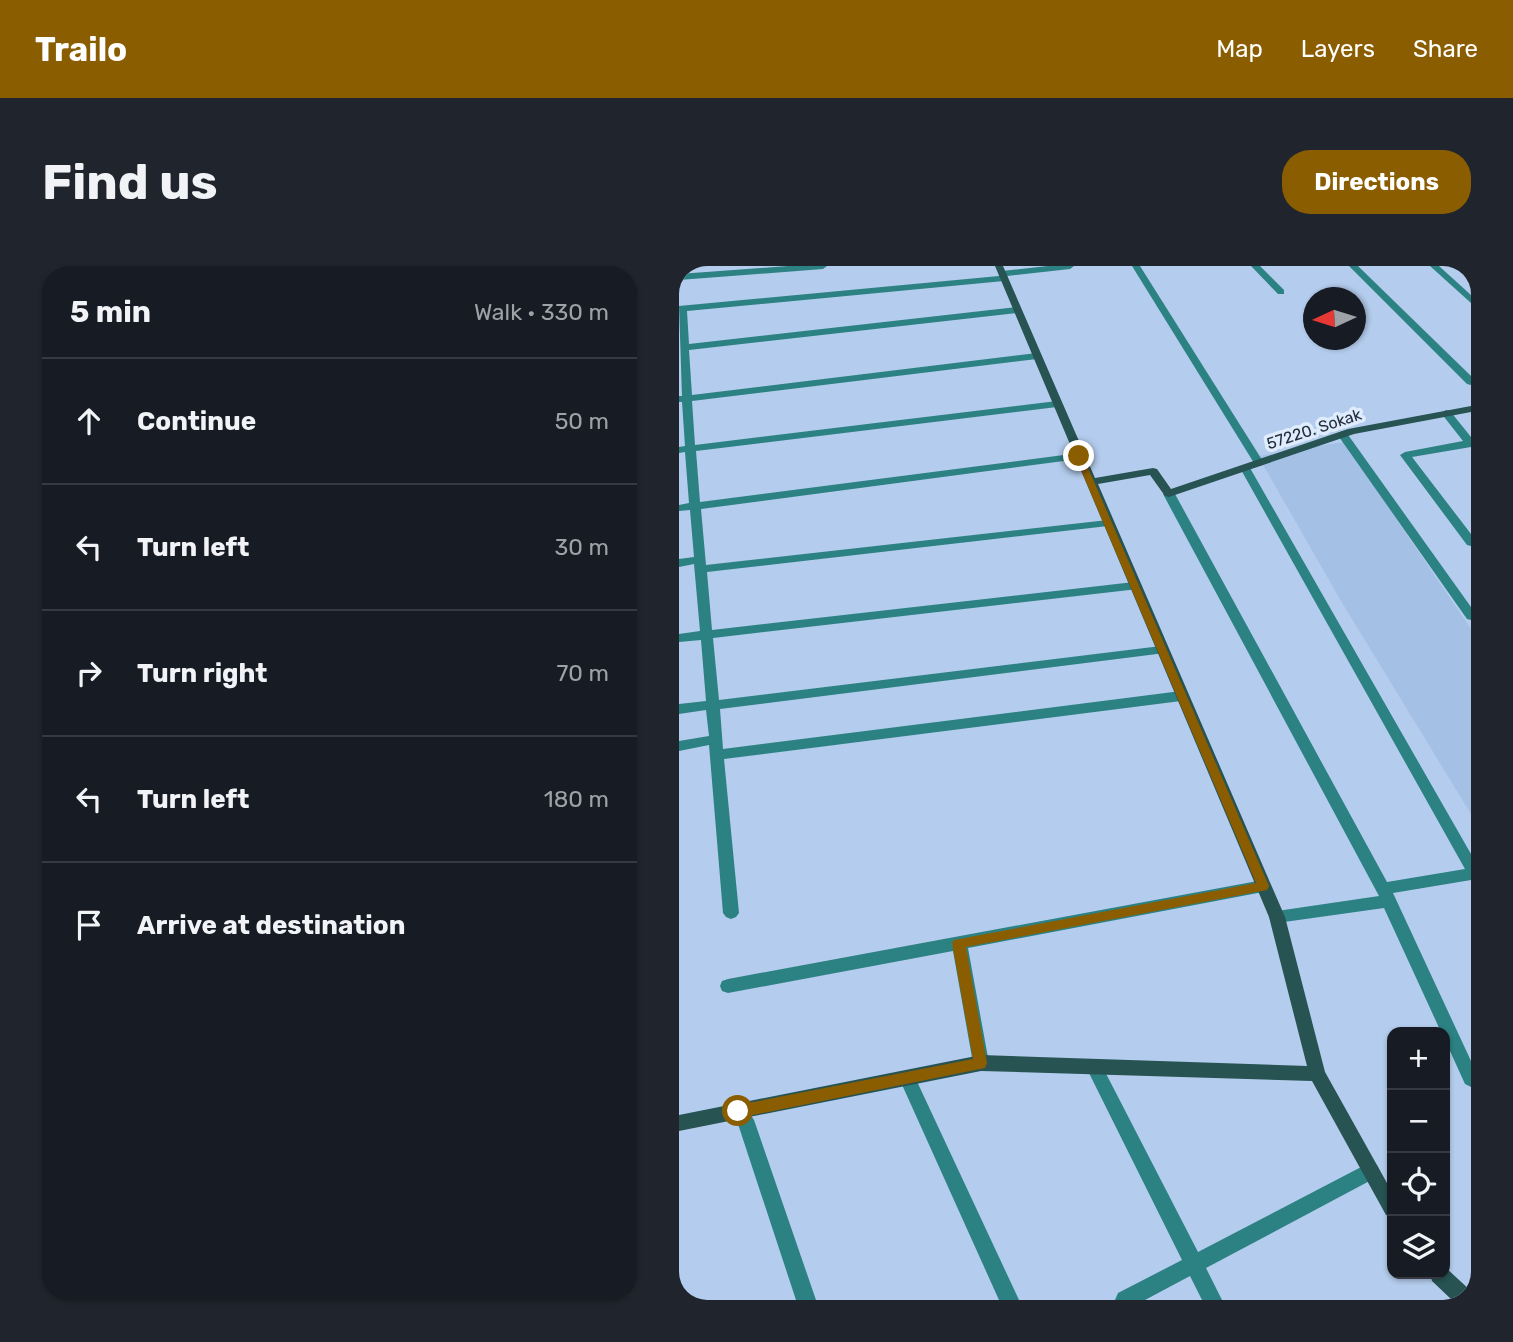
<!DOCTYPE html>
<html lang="en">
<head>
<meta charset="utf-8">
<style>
  :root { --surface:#171b24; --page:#20242c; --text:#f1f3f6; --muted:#9ea1a6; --line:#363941; --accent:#8b5d01 }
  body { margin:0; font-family:Rubik,sans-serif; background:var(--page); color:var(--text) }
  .controls { position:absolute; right:21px; bottom:21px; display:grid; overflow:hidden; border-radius:14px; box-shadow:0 2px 5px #0004 }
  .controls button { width:63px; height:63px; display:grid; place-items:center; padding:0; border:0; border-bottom:2px solid var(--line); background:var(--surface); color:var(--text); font:35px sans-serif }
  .compass { position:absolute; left:624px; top:21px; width:63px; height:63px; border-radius:50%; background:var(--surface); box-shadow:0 2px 5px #0004; rotate:266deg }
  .stop { position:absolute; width:21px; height:21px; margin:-16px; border:5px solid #8b5d01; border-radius:50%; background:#fff }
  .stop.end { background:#8b5d01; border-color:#fff; box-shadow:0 2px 7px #0008 }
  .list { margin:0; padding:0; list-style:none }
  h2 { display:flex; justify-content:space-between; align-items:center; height:91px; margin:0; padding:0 28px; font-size:30px }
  h2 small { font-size:23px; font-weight:400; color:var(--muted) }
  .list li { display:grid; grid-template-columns:46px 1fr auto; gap:21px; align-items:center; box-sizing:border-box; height:126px; padding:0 28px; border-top:2px solid var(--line) }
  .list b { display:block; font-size:26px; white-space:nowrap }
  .list em { font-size:23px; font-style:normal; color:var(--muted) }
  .icon { flex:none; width:38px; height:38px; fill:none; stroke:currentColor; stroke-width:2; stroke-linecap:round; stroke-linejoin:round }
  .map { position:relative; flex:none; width:792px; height:1034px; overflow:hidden; border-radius:28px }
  header { display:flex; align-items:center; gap:42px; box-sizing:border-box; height:98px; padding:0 35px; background:var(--accent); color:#fff }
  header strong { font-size:33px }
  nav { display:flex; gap:38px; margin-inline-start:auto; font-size:24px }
  .intro { display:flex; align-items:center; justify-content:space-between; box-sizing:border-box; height:168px; padding:0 42px }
  h1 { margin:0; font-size:49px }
  .button { padding:18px 32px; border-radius:28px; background:var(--accent); color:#fff; font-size:24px; font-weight:700 }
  main { display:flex; gap:42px; padding:0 42px }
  aside { flex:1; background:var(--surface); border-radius:28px; box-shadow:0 2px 5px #0004 }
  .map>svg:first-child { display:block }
</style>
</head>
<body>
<header>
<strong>Trailo</strong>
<nav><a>Map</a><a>Layers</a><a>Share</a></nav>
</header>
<div class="intro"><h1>Find us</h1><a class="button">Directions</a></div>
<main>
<aside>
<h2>5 min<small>Walk · 330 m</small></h2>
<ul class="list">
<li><svg class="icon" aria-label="ahead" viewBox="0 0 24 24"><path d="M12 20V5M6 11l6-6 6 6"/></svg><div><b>Continue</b></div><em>50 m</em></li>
<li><svg class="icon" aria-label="left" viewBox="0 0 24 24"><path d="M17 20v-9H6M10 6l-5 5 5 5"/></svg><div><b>Turn left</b></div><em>30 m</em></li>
<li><svg class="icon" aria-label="right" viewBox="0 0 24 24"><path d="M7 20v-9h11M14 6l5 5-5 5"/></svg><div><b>Turn right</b></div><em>70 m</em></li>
<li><svg class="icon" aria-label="left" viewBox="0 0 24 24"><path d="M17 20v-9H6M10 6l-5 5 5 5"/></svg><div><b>Turn left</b></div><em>180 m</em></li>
<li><svg class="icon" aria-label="arrive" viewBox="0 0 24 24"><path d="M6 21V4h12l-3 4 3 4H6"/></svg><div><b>Arrive at destination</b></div></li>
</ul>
</aside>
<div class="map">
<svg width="792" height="1034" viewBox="0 0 792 1034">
  <rect width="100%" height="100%" fill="#b4cced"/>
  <!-- built -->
  <path fill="#a4c0e5" d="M665,176l127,187v185l-130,-213 -83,-145z"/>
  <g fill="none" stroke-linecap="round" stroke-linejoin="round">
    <!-- street -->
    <g fill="#2c8182" fill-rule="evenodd">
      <path d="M109,0h39l-4,3 -144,11v-6z"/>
      <path d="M369,0h26l-4,3 -63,7 1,2 -4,3 -317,30 2,33 328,-37 5,3 -5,3 -328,37 3,45 345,-42 5,3 -5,3 -345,42 3,44 362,-44 5,3 -5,3 -361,44 4,51 379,-49 5,3 -5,3 -378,50 5,56 402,-45 6,3 -6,3 -401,46 5,58 422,-48 6,4 -2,3 -425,49 6,62 442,-54 4,1 2,3 -2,3 -445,56 3,40 458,-58 7,5 -7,5 -457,58 15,154 -3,4 -5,2 -5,-2 -3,-4 -14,-168 -30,6v-10l30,-5 -3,-26 -27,4v-10l27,-3 -5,-61 -22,2v-8l21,-3 -6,-67 -15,3v-8l15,-2 -4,-47 -11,1v-6l10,-2 -4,-51 -6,1v-6l6,-1 -3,-44h-3v-6h3l-3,-90 320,-30v-4l3,-1z"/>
      <path d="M453,0h8l124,197 -1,2 -4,1 -5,-3z"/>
      <path d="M572,0h9l24,24v4h-6z"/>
      <path d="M670,0h9l113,110v9l-4,-1z"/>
      <path d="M751,0h9l32,29v8z"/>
      <path d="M767,144l4,1 21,26v10l-59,10 59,77v12l-4,-1 -67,-90 5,-3 58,-11 -22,-28z"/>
      <path d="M663,165l4,1 125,175v13l-4,-1 -130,-185z"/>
      <path d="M566,199l5,3 221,386v26l-78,13 78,168v26l-6,-3 -20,-44v-8h-4l-57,-124 -107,15 -5,-2 -3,-4 3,-4 5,-2 102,-15 -216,-402 6,-3 6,3 212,388 78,-13 -225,-401z"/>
      <path d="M584,614l5,2 3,4 -3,4 -5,2 -295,56 21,115 -2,5 -6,3 -6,-3 -2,-5 -20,-112 -225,42 -6,-2 -2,-5 2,-5 6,-2z"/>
      <path d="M415,793l6,3 98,190 167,-87 6,-3 6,3 3,6 -3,6 -171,91 16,32h-20l-12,-24 -45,24h-30l3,-7 64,-33 -96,-193 2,-5z"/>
      <path d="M228,804l6,3 106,227h-20l-100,-222 2,-5z"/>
      <path d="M59,837l6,2 10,15 62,180h-20l-58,-176 -9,-13 3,-6z"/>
    </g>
    <!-- secondary -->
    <g fill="#275353" fill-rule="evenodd">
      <path d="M316,0h8l92,212 58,-10 4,1 14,20 177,-60 123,-23v6l-117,22 -185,63 -4,-1 -15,-21 -52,9 187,433 40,155 67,120v26l-6,-3 -74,-134 -331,-10 -302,60v-16l302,-60 326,11 -38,-149z"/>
      <path d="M766,1001l26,24v9h-19l-20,-19 -2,-7h15z"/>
    </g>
  </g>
  <!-- route -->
  <path fill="#8b5d01" d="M400,187l4,3 186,430 -2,4 -301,57 21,116 -2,5 -247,50 -5,-2 -2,-5 7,-6 235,-46 -21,-116 2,-3 302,-57 -181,-427z"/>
  <g text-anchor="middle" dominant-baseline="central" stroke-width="7" stroke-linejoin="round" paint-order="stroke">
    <!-- far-street labels -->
    <g font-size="16" fill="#242d3a" stroke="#dfecfd">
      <text transform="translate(635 163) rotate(-18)">57220. Sokak</text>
    </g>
  </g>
</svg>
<div class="controls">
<button>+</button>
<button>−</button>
<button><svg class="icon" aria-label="locate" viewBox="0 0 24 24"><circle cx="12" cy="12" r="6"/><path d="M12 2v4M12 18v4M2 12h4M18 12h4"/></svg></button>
<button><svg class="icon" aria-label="layers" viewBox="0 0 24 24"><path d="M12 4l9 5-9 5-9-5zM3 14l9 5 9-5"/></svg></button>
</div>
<svg class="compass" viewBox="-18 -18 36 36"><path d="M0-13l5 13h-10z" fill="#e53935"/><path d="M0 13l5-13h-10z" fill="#9ea1a6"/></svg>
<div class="stop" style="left:59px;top:845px"></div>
<div class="stop end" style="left:400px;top:190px"></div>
</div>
</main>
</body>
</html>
